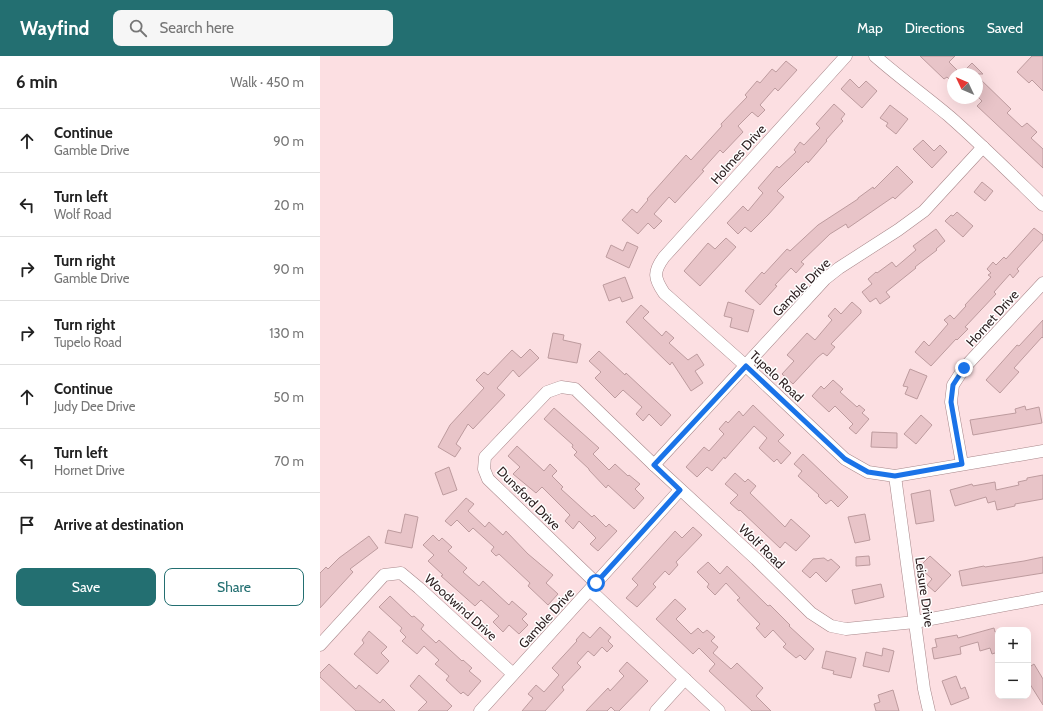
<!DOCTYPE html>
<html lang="en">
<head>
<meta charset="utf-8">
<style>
  :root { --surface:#fff; --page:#f6f6f6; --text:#222; --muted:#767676; --line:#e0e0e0; --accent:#236f71 }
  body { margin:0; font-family:Cabin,sans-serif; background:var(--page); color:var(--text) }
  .controls { position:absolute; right:12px; bottom:12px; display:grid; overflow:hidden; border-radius:8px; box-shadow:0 4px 16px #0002 }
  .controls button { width:36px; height:36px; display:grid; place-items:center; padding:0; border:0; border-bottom:1px solid var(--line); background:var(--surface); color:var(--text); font:20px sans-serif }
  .compass { position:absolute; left:627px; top:12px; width:36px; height:36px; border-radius:50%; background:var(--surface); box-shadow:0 4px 16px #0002; rotate:314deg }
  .stop { position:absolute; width:12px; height:12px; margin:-9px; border:3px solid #1a73e8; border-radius:50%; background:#fff }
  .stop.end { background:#1a73e8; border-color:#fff; box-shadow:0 1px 4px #0008 }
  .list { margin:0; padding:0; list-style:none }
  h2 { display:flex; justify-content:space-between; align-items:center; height:52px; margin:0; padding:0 16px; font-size:17px }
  h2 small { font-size:13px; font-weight:400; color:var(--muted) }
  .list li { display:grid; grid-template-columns:26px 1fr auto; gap:12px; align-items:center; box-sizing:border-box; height:64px; padding:0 16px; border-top:1px solid var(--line) }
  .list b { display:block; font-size:15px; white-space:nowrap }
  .list p { margin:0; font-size:13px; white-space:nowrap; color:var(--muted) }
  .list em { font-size:13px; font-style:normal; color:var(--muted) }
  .actions { display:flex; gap:8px; padding:12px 16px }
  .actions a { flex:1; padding:9px 0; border:1px solid var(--accent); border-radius:8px; text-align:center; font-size:14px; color:var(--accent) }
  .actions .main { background:var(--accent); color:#fff }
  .icon { flex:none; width:22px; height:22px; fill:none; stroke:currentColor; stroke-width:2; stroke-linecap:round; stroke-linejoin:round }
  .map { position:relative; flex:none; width:723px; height:655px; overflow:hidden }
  header { display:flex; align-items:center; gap:24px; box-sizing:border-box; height:56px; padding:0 20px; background:var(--accent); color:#fff }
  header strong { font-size:19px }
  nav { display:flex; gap:22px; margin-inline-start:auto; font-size:14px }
  .search { width:280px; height:36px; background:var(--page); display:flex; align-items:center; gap:10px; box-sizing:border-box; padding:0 14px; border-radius:8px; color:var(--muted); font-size:15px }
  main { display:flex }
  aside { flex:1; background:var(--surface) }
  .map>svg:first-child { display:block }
</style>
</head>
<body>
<header>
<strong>Wayfind</strong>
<div class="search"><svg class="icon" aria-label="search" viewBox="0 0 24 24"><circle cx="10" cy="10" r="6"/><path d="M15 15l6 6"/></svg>Search here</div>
<nav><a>Map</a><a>Directions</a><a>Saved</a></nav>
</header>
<main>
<aside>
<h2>6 min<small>Walk · 450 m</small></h2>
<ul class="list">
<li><svg class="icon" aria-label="ahead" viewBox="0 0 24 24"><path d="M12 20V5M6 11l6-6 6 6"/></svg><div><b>Continue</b><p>Gamble Drive</p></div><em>90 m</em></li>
<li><svg class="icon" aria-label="left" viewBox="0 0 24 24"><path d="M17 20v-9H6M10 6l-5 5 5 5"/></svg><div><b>Turn left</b><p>Wolf Road</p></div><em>20 m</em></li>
<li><svg class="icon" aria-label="right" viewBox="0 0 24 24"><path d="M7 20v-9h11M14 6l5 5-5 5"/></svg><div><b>Turn right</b><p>Gamble Drive</p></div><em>90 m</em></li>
<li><svg class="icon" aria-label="right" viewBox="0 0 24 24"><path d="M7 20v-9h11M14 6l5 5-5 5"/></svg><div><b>Turn right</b><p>Tupelo Road</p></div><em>130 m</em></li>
<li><svg class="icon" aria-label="ahead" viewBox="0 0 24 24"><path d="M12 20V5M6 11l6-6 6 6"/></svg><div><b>Continue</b><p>Judy Dee Drive</p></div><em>50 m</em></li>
<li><svg class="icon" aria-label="left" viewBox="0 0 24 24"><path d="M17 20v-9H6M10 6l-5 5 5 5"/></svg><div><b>Turn left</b><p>Hornet Drive</p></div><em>70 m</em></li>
<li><svg class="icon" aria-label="arrive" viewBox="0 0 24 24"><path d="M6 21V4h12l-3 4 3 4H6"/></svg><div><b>Arrive at destination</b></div></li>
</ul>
<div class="actions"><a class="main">Save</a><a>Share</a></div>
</aside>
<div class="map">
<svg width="723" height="655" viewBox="0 0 723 655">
  <rect width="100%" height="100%" fill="#fcdfe2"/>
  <!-- building -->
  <g fill="#e8c4c8" stroke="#bd9b9e">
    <path d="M600,0h35l-6,6 12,12h-8v9l-6,-6 -3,2z"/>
    <path d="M712,0h11v35l-11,-11 -3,3 -12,-11z"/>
    <path d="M466,5l11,9 -19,21 -3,-3 -15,17 5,5 -7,7 -6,-5 -14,14 5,6 -20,21 -3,-3 -18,20 2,1 -29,32 -6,-6 -15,17 8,7 -8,8 -6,-6 -10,11 -16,-14 10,-11 5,4 11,-13 -1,-1 39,-44 5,5 31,-34 -1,-2 26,-27 -2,-2 12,-14 3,2 12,-14 4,3z"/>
    <path d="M652,7l11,11h-22z"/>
    <path d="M657,20l34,33 -4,4 15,14 5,-4 10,9 -6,6 12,11v19l-66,-62 5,-5 -5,-5z"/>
    <path d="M530,23l9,9 7,-7 11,10 -15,17 -21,-19z"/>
    <path d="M514,48l11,10 -4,5 2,2 -17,19 1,1 -19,22 -1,-2 -30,30 7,6 -16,18 -17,17 -6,-5 -7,7 -11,-11 16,-17 5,5 15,-18 -5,-5 19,-22 2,2 17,-16 -2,-2 6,-8 4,3 16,-17 -4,-4z"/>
    <path d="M570,49l18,14 -12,15 -10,-8 2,-3 -8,-5z"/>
    <path d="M603,84l11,11 6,-6 7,7 -15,16 -19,-19z"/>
    <path d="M577,110l16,16 -18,17 -2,-2 -45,31 -2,-4 -16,10 -29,28 3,2 -8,9 -5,-5 -16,17 2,1 -17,19 -15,-14 17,-19 2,2 23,-25 3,2 28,-26 40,-26v-1l15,-11 1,2z"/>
    <path d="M662,126l11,9 -8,10 -11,-9z"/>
    <path d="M637,156l16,14 -10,11 -18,-16 6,-6 2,1z"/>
    <path d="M714,172l9,7v5l-26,29 2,2 -6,7 -3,-4 -16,18 2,2 -31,33 3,2 -11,11 -1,-1 -25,27 -16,-14 9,-11 5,5 19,-22 -4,-4 6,-5 4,4 12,-13 -1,-1 26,-28 -3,-2 3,-2 -4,-4 6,-7 3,3 8,-8 2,2z"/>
    <path d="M616,173l9,12 -9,8 1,1 -22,17 1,1 -30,24 4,5 -10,7 -4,-6 -6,4 -8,-10 10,-8 -4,-5 8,-7 1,1 15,-11 4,5 20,-17 -3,-4z"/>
    <path d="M406,182l10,9 -36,39 -16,-15 24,-28 7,6z"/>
    <path d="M307,186l11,5 -9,21 -23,-11 5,-12 12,6z"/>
    <path d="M305,221l8,21 -11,4 -2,-5 -11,4 -6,-16z"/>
    <path d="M408,246l26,8 -6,22 -18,-5 2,-9 -8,-2z"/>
    <path d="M532,246l9,8v3l-30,31 4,3 -8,9 -4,-3 -5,4 -25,27 -11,-10 12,-13 -7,-6 20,-22 8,7 17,-20 -4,-4 7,-8 6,6z"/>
    <path d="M321,249l8,7 -6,6 19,18 4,-5 8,7 -5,5 19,17 9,-6 7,11 -9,6 8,12 -12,8 -19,-29 -2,3 -44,-43z"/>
    <path d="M723,264v18l-1,-1 -28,31 5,4 -19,21 -14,-13 31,-35 2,1z"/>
    <path d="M233,277l11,2 -1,5 18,4 -4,19 -29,-5z"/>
    <path d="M210,293l9,9 -20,19 -6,-7 -16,18 8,7 -32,34 -5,-5 -12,20 5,4 -6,9 -17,-10 12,-22 34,-37 -8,-8 8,-8 4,3 24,-25 9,8z"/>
    <path d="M279,295l26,24 1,-2 45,42 -10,11 -12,-12 -6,7 -7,-7 6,-7 -19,-17 -8,8 -20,-20 6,-6 -12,-11z"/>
    <path d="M590,313l17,7 -10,23 -12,-5 3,-7 -5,-1z"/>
    <path d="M513,324l10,9 -3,3 17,15 2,-2 6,5 -3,3 7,6 -13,15 -7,-6 4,-4 -18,-18 -6,6 -17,-16 9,-10 3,3z"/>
    <path d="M433,349l31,30 -6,6 13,12 -10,11 -4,-5 -3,3 -15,-14 8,-10 -13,-12 -29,33 -1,-2 -12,14 -5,-4 -10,10 -11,-10 18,-20 5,4 15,-17 -5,-5 7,-8 2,2 11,-12 4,5z"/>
    <path d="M705,350l1,4 13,-3 3,16 -69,12 -3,-15 46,-7 -1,-4z"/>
    <path d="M234,352l45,40 -6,6 16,16 6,-6 13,12 1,-1 11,9 -5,5 9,9 -10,11 -26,-24 -2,3 -17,-18v-1l-15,-14 3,-3 -5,-5 1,-2 -29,-26z"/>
    <path d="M601,359l11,10 -16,19 -12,-10z"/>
    <path d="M552,376l25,1v15l-26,-1z"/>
    <path d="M197,390l27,25 6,-7 7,7 -5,5 11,11 -2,2 31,28 2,-2 12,12 3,-3 8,7 -19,20 -8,-7 6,-6 -17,-17 -6,8 -8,-8 5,-6 -28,-28 -6,6 -23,-19 7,-7 -12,-11z"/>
    <path d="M483,398l45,43 -10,10 -7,-7 -5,4 -8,-8 1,-1 -21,-19 4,-5 -8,-7z"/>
    <path d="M129,411l8,23 -14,5 -8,-22z"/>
    <path d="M415,417l10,9 3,-3 8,7 -6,7 35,34 6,-8 19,17 -14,15 -11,-9 -5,6 -40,-38 -1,1 -9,-8 8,-8 -13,-11z"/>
    <path d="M723,419v24l-28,5v2l-18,4 -2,-9 -7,2 -2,-6 -31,9 -5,-16 22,-6 1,2 22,-4 1,8 23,-5 -1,-3 9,-2v-2z"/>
    <path d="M610,434l4,31 -18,3 -5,-30z"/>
    <path d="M146,442l8,6 -6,7 17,16 4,-5 14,13 3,-4 22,23 25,21 -7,8 12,11 -10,11 -20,-19 2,-3 -31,-29 -3,2 -5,-5 3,-4 -21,-19 -4,4 -12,-12 -6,6 -6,-5z"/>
    <path d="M85,458l13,3 -6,31 -27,-5 3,-13 13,3z"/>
    <path d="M545,458l5,26 -15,3 -7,-26z"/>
    <path d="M373,471l9,8 -26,27 2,3 -9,10 -4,-4 -12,13 3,3 -19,20 -11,-9 12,-13 -6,-6 43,-48 7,7z"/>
    <path d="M113,479l6,6 3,-3 10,9 -4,4 19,17 -4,4 16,14 4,-5 26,24 3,-4 15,13 -5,5 6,6 -9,9 -10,-9 -6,7 -10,-10 6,-6 -18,-16 -6,6 -34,-30 2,-1 -15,-14 6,-6 -11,-10z"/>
    <path d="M49,480l9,12 -28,21 3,3 -33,36v-35l6,-6 2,2 11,-11z"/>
    <path d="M549,500l1,9 -14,1v-9z"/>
    <path d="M610,500l21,19 -16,17 -8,-7 5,-6 -13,-12z"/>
    <path d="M723,501v16l-81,13 -3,-15 25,-5 1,1 39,-6z"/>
    <path d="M504,502l4,3 3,-2 9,8 -14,15 -10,-10 -6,6 -8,-7 11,-12z"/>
    <path d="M388,506l12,12 7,-8 41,40 2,-1 20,20 -1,1 25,23 -9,11 -5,-5 -4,3 -13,-11 3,-3 -13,-14 -8,8 -9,-10 4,-4 -23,-24 3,-2 -14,-15 -11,12 -8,-8 2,-3 -12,-12z"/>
    <path d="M561,528l3,13 -29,7 -3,-14z"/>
    <path d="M70,540l22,21 2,-1 10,9 -3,4 15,14 3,-3 23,21 1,-1 9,8 -3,3 12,10 -13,15 -5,-4 -2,2 -15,-14 3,-4 -14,-12 4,-4 -15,-14 -7,8 -15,-13 4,-4 -6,-6 2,-3 -23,-21z"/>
    <path d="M355,543l11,10 -10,10 15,15 7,-6 5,5 4,-3 8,7 -4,4 7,6 -5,6 18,16 6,-6 26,25 -7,8 15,15h-19l-43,-40 6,-7 -16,-16 -6,6 -37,-35z"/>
    <path d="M280,571l11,10 -3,4 5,5 -6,6 -5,-5 -8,9 -6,-5 -11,12 4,4 -19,20 2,3 -19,21h-23l11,-13 -5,-4 8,-9 8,7 15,-17 -7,-7 25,-27 -1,-1 7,-8 7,6z"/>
    <path d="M674,572l1,4 3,-1v21l-6,2 -2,-6 -10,3 -2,-9 -18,5 1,7 -27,5 -2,-11 5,-1 -2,-8 22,-4 1,3z"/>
    <path d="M49,575l18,16 -6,6 8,8 -12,13 -23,-20 10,-11 -2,-3z"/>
    <path d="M563,592l11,3 -5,21 -26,-6 3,-14 16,4z"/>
    <path d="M506,595l30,7 -5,20 -18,-4 1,-3 -12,-3z"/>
    <path d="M307,606l21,19 -29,30h-4l-4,-4 -4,4h-21l22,-23 2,3 14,-15 -5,-5z"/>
    <path d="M9,608l27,25 3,-4 21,18 3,-4 12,12h-39l-36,-34v-4z"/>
    <path d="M714,608l9,15v26l-15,-24v-13z"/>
    <path d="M99,619l33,31 -5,5h-29l9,-9 -17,-16z"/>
    <path d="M636,620l5,13 4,-2 4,11 -18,7 -9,-24z"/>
    <path d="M573,634l6,21h-23l-2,-7 6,-2 -2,-7z"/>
  </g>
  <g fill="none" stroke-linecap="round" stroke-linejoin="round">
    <defs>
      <g id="minor">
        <path d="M526,0l-182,201c-11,15 -10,21 0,36l82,73 99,93 23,13 27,4 148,-25"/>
        <path d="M555,0c24,21 50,40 74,60 33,29 63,59 94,89"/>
        <path d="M642,408l-11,-62 2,-17 11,-17 79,-85"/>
        <path d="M334,409l171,-186 14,-11 59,-38 26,-19 59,-64"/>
        <path d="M575,420l29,213 5,22"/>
        <path d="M276,527l-108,-104 -4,-10 1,-12 62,-65 14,-5 14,2 79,76 102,94 55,54 20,13 15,3 69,-7 128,-24"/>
        <path d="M270,534l129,121"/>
        <path d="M0,589l64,-70 17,-2 18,15 94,86"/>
        <path d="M160,655l200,-221"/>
        <path d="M336,655l29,-32"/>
      </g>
    </defs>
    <!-- minor casing -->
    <use href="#minor" stroke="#a8878a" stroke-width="13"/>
    <!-- minor -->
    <use href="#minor" stroke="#fff" stroke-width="12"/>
  </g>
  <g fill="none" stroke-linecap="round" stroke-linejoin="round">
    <!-- route -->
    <path stroke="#1a73e8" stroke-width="5" d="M276,527l84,-93 -26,-25 92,-99 99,93 23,13 27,4 67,-12 -11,-62 2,-17 11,-17"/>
  </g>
  <g text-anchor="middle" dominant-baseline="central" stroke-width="3" stroke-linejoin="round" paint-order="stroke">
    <!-- street labels -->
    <g font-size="13" fill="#2c1f20" stroke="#fff">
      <text transform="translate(418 98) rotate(-48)">Holmes Drive</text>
      <text transform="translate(481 231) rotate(-45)">Gamble Drive</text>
      <text transform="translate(672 262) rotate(-48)">Hornet Drive</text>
      <text transform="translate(457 320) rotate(43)">Tupelo Road</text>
      <text transform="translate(209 442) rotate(45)">Dunsford Drive</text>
      <text transform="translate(442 490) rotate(44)">Wolf Road</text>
      <text transform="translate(605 536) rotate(82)">Leisure Drive</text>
      <text transform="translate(141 551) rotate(42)">Woodwind Drive</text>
      <text transform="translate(226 562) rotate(-48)">Gamble Drive</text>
    </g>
  </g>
</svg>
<div class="controls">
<button>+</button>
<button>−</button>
</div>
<svg class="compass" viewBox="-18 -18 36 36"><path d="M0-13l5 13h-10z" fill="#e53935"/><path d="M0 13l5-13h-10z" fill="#767676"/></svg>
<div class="stop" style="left:276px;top:527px"></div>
<div class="stop end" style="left:644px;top:312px"></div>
</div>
</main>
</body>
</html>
